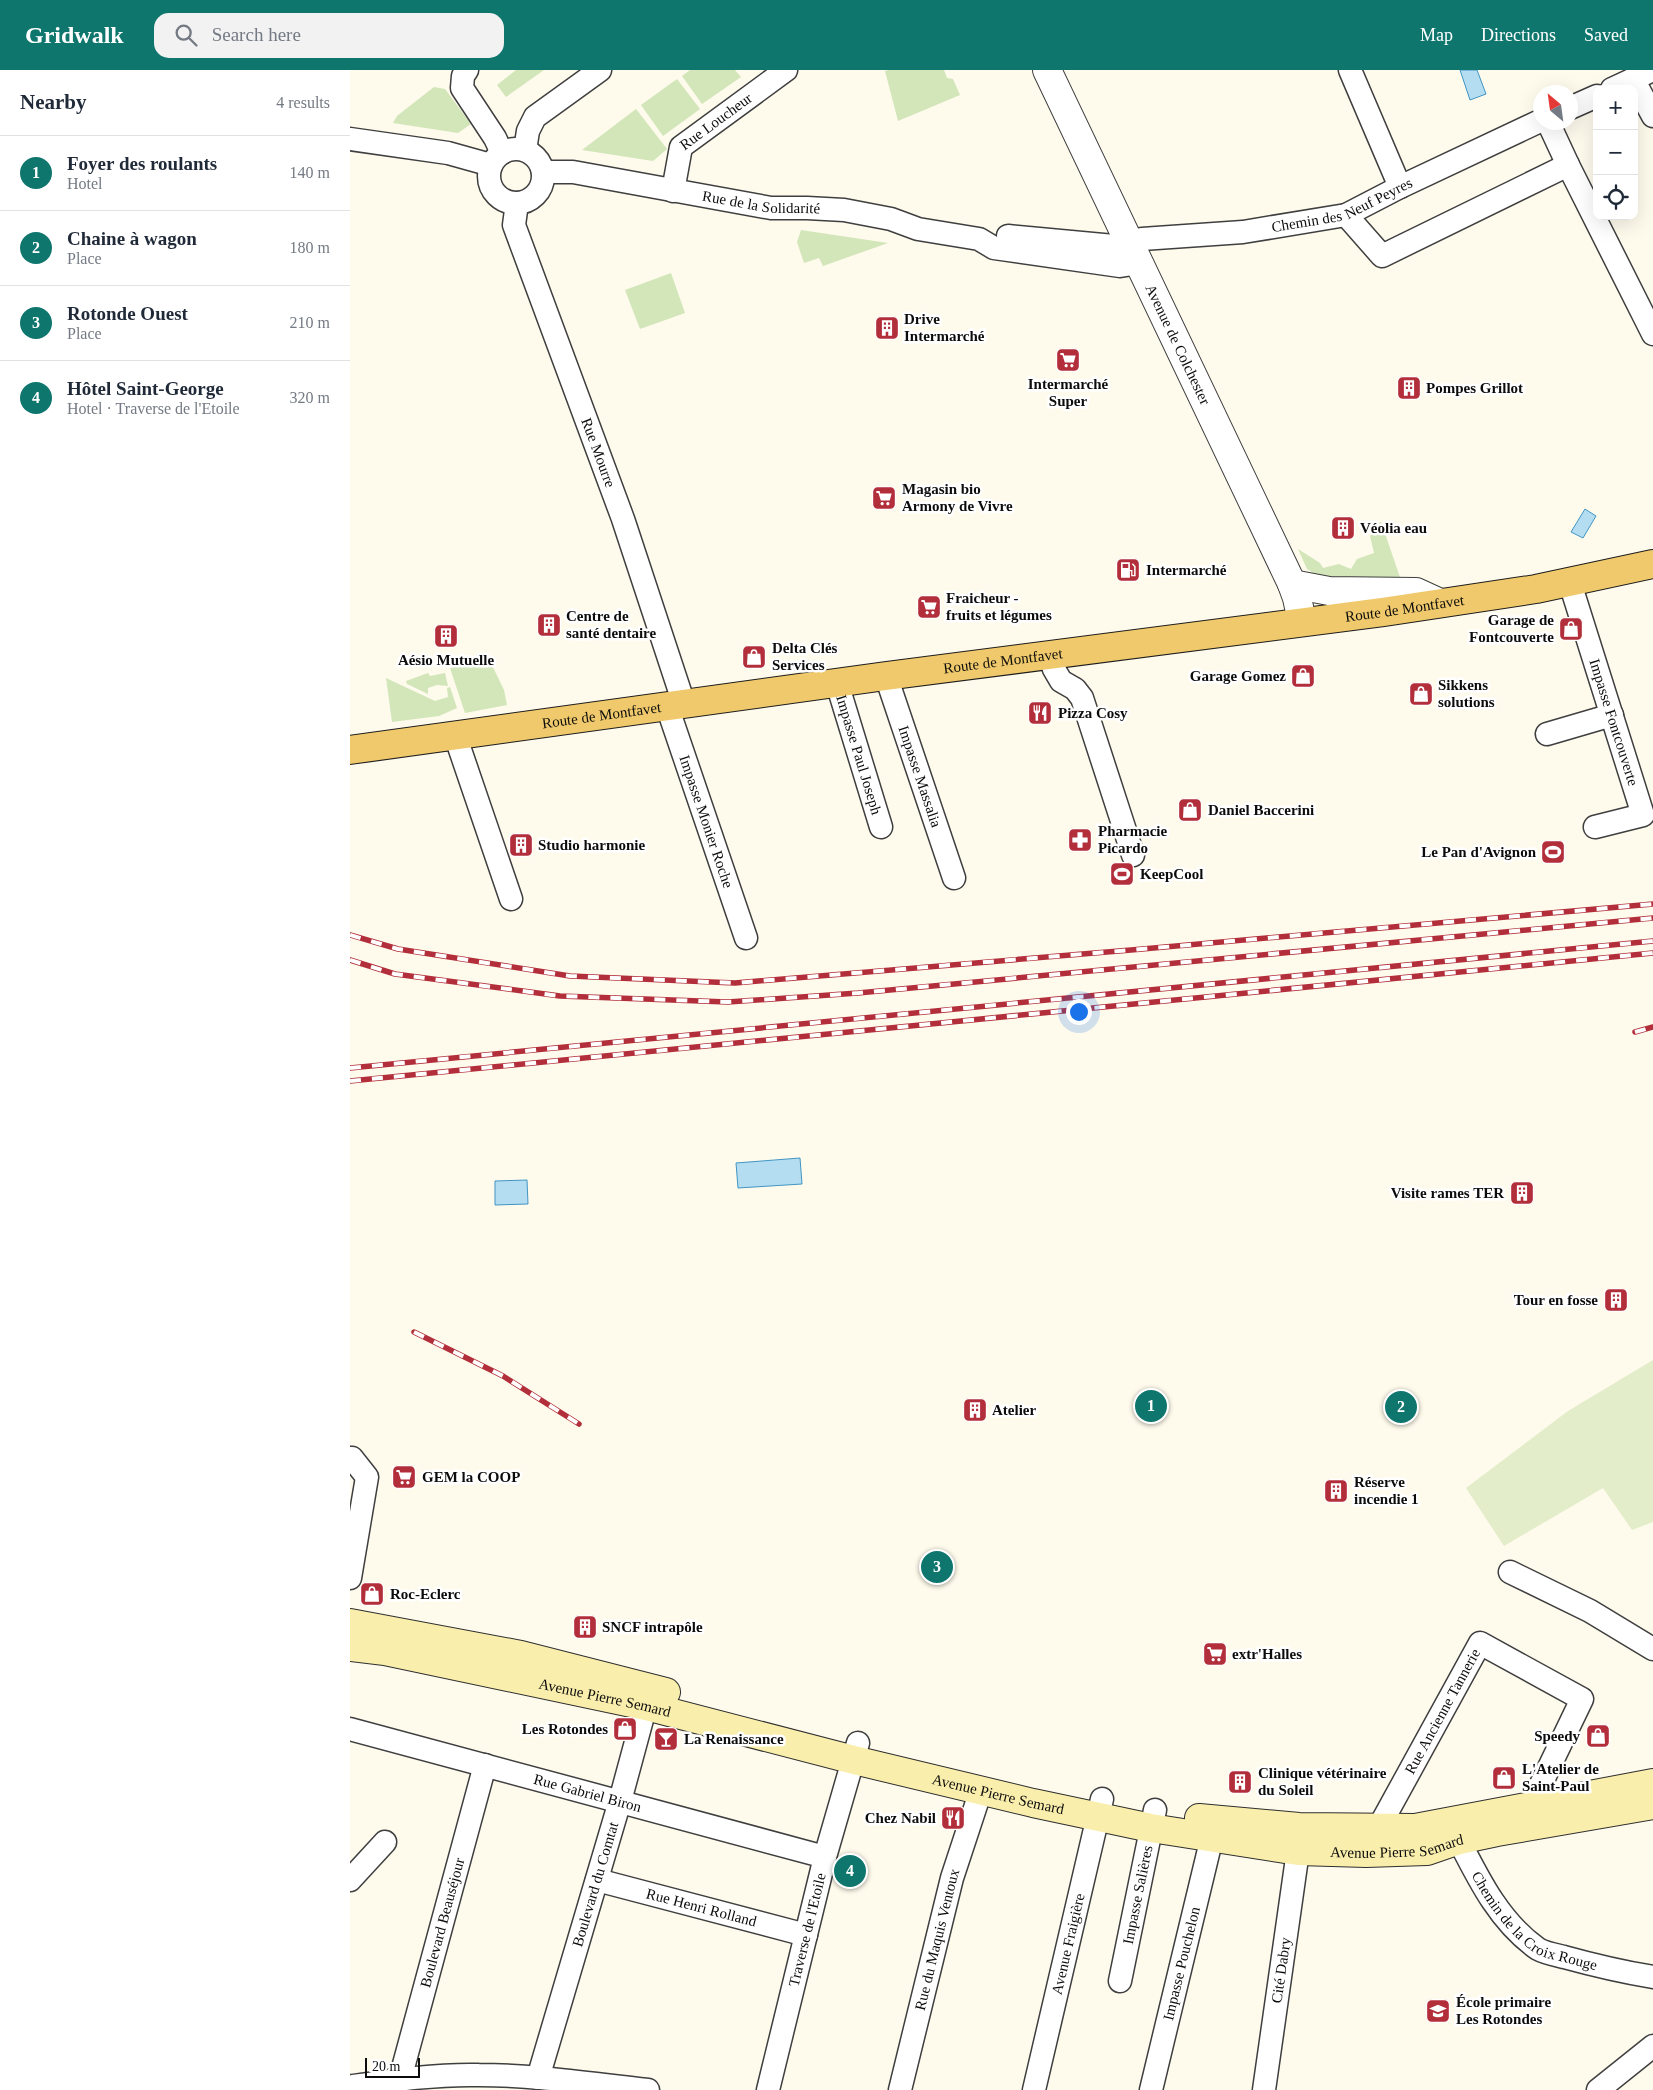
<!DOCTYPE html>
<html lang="en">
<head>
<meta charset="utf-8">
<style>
  :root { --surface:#fff; --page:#f2f2f3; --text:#1f2937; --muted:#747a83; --line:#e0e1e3; --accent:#0f766e }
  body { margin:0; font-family:Georgia,serif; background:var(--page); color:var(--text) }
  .controls { position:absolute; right:15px; top:15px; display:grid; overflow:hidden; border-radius:10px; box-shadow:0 5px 20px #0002 }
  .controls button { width:45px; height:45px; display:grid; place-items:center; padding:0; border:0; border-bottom:1px solid var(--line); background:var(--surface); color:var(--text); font:25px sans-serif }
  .compass { position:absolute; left:1183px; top:15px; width:45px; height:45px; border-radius:50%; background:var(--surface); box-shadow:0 5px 20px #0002; rotate:331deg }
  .scale { position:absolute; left:15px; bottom:12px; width:55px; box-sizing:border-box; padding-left:5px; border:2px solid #0c0c0c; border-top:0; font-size:14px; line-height:18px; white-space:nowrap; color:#0c0c0c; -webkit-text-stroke:4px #fff; paint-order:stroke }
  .you { position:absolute; left:728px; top:941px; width:18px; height:18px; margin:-12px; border:4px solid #fff; border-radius:50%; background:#1a73e8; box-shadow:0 0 0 8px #1a73e833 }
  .badge { display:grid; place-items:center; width:32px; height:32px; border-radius:50%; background:var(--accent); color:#fff; font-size:16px; font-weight:700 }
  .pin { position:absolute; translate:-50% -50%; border:2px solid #fff; box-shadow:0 1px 5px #0006 }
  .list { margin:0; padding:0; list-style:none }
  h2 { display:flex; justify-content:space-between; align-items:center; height:65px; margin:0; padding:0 20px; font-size:21px }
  h2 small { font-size:16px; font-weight:400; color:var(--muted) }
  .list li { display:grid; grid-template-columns:32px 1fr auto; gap:15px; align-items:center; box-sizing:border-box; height:75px; padding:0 20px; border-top:1px solid var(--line) }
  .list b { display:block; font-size:19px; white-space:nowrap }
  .list p { margin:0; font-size:16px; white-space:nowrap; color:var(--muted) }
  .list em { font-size:16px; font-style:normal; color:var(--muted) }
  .icon { flex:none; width:28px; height:28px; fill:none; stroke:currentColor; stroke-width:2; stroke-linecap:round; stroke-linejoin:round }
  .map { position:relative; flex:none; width:1303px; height:2020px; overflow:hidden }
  header { display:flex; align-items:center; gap:30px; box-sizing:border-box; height:70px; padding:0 25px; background:var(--accent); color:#fff }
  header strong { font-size:24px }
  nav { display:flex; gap:28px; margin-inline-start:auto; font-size:18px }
  .search { width:350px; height:45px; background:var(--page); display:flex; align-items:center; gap:12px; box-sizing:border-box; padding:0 18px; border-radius:15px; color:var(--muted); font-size:19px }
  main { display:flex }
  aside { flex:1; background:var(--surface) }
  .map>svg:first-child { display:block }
</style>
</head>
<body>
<header>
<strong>Gridwalk</strong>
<div class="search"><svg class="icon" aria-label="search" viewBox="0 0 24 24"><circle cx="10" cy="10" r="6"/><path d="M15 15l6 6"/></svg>Search here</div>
<nav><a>Map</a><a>Directions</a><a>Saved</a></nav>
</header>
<main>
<aside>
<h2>Nearby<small>4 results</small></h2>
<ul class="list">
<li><span class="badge">1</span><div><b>Foyer des roulants</b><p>Hotel</p></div><em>140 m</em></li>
<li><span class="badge">2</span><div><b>Chaine à wagon</b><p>Place</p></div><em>180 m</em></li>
<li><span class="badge">3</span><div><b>Rotonde Ouest</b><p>Place</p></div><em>210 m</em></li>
<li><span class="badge">4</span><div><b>Hôtel Saint-George</b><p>Hotel · Traverse de l'Etoile</p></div><em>320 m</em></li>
</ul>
</aside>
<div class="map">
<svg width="1303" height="2020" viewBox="0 0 1303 2020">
  <rect width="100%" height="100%" fill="#fefaec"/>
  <!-- green -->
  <g fill="#d2e6b9">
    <path d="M166,0h28l-38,27 -9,-12z"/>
    <path d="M340,0h45l6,7 -39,27 -20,-28z"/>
    <path d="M539,0h55l3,8 6,1 7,16 -62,26 -13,-50z"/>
    <path d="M327,9l23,30 -37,27 -22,-31z"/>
    <path d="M84,17l11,2 26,35 -13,9 -65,-10 4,-7z"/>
    <path d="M286,39l31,40 -14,12 -71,-11z"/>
    <path d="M451,160l87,13 -65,23 -4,-8 -15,5 -7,-21z"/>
    <path d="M321,203l14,40 -45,16 -15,-39z"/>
    <path d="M1031,452l21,61 -81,-5 -14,-9 -9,-20 22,14 3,5 16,-4 12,5 6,-10 17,-6 -4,-17 4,-5v-7z"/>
    <path d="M138,587l16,33 3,15 -42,8 -15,-45z"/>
    <path d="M78,603l2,3 15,-3 3,13 -11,-1 -9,3v6l-21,-10 -1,-3z"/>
    <path d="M36,608l49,23 13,-4 -1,-9 3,-1 7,21 -18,8 -47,6z"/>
  </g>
  <!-- pitch -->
  <path fill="#e3edca" d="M1303,1290v162l-21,8 -29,-42 -99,58 -38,-58 102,-77z"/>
  <!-- water -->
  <g fill="#b5ddf2" stroke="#4195c4">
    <path d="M1110,0h17l9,24 -16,6z"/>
    <path d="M1235,439l11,7 -13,22 -12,-6z"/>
    <path d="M450,1088l2,26 -64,4 -2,-25z"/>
    <path d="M177,1110l1,24 -33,1v-24z"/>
  </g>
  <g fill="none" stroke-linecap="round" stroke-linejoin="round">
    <defs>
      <g id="minor">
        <path d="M117,0l-4,6 -1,12 33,50 7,15"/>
        <path d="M1000,0l50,117"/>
        <path d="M1283,9l20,37"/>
        <path d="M1262,19l41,-19"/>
        <path d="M1220,38l27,-12"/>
        <path d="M1198,52l20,43"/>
        <path d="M0,69l98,14 43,12"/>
        <circle cx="166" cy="106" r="27"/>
        <path d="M175,80l3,-19 7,-14 65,-47"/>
        <path id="s1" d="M193,102h30l198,36h36l37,2 47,9 27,10 61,10 15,9 126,18 19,-3"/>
        <path id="s2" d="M323,121l8,-44 105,-77"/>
        <path id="s3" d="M167,133l-3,22 109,294 61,185"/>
        <path d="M996,145l36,41 186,-91 85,169"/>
        <path id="s4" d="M658,166l106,10 28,-7 101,-7 103,-17 54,-28 140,-66"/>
        <path id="s5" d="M1220,513l73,232 -48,12"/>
        <path d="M699,585l5,14 7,12 14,8 7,9 51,157"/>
        <path id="s6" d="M536,606l68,202"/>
        <path id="s7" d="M487,613l44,144"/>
        <path id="s8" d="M317,636l79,232"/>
        <path d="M1197,664l65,-19"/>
        <path d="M105,665l56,164"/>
        <path d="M0,1388h2l15,19 -17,101"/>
        <path d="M1160,1502l80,39 63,38"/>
        <path id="s9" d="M0,1659l475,128"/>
        <path id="s10" d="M1101,1755c23,44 44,94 87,124 7,4 18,6 26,8 29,8 59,15 89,20"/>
        <path id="s11" d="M1029,1757l101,-184 102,56 -51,106"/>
        <path d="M0,1810l35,-38"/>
        <path id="s12" d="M247,1810l209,55"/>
        <path id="s13" d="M770,1911l35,-171"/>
        <path id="s14" d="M188,2008l82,-277 30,-111"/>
        <path id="s15" d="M50,2009l85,-314"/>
        <path d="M3,2016c42,-6 84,-12 126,-11 57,0 113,9 169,15"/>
        <path id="s16" d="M418,2020l57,-233 33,-114"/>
        <path id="s17" d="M550,2020l52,-212 29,-88"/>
        <path id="s18" d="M684,2020l68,-291"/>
        <path id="s19" d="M801,2020l61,-253"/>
        <path id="s20" d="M914,2020l34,-239"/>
        <path d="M1248,2020l55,-44"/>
      </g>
      <g id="tertiary">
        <path id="s21" d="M697,0l245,514 5,14 5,23"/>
        <path d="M942,514l37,7 87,1 24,11"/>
      </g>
      <g id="secondary">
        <path d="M0,1553l171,32 145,37"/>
        <path id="s22" d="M0,1577l35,4 261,55 208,54 179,43 118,25 147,23 68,2 61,-2 32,-11 38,-8 156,-27"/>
        <path d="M849,1748l100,9 116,1 238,-45"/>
      </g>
      <g id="primary">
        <path id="s23" d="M0,680l536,-74 497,-64 153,-23 117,-25"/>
      </g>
    </defs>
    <!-- minor casing -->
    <use href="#minor" stroke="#3f3f3f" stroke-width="25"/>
    <!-- tertiary casing -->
    <use href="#tertiary" stroke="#3f3f3f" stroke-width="30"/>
    <!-- secondary casing -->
    <use href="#secondary" stroke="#2e2e2e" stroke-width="30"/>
    <!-- primary casing -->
    <use href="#primary" stroke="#1d1d1d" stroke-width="30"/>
    <!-- minor -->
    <use href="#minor" stroke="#fff" stroke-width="22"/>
    <!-- tertiary -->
    <use href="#tertiary" stroke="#fff" stroke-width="28"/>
    <!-- secondary -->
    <use href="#secondary" stroke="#f9eeac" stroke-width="28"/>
    <!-- primary -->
    <use href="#primary" stroke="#efc96b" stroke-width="28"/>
    <defs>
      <g id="rail">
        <path d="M0,865l48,14 172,27 165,7 396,-33 522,-46"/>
        <path d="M0,890l45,14 165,22 168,6 130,-9 795,-75"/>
        <path d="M1285,962l18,-5"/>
        <path d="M0,998l1303,-127"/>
        <path d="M0,1011l1303,-128"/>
        <path d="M64,1262l89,44 76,48"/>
      </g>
    </defs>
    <!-- rail casing -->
    <use href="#rail" stroke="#b22e3a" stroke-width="5.5"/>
    <!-- rail -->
    <use href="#rail" stroke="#fff" stroke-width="4" stroke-dasharray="11" stroke-linecap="butt"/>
  </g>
  <!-- icons -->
  <defs>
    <symbol id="building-square" viewBox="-11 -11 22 22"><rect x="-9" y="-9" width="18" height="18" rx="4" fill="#b22e3a" stroke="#fff"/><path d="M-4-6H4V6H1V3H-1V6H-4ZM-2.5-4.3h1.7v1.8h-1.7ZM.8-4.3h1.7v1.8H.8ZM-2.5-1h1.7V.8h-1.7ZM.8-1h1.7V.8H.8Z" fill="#fff"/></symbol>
    <symbol id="supermarket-square" viewBox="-11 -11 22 22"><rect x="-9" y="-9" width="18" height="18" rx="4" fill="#b22e3a" stroke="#fff"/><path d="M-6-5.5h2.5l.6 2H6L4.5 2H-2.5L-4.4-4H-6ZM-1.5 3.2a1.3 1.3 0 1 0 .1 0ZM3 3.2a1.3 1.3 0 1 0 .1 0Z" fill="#fff"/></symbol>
    <symbol id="fuel-square" viewBox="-11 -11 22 22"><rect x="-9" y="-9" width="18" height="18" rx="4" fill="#b22e3a" stroke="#fff"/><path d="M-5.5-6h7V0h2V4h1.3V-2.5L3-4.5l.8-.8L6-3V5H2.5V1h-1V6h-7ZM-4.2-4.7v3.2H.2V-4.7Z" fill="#fff"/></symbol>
    <symbol id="shop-square" viewBox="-11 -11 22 22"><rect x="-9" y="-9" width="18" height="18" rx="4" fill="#b22e3a" stroke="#fff"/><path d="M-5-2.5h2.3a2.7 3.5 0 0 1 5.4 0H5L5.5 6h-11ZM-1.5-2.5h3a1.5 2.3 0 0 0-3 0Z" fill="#fff"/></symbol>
    <symbol id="restaurant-square" viewBox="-11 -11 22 22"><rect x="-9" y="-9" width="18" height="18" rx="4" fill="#b22e3a" stroke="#fff"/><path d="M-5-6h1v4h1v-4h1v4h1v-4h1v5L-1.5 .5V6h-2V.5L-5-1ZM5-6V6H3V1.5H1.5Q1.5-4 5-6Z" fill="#fff"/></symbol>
    <symbol id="pharmacy-square" viewBox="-11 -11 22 22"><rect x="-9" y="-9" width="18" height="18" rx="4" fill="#b22e3a" stroke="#fff"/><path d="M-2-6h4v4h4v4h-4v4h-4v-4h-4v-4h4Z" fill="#fff"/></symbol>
    <symbol id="stadium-square" viewBox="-11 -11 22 22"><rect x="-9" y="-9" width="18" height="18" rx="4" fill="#b22e3a" stroke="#fff"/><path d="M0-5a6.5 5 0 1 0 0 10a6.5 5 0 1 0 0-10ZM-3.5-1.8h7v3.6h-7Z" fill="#fff"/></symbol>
    <symbol id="bar-square" viewBox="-11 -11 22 22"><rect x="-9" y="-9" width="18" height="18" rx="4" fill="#b22e3a" stroke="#fff"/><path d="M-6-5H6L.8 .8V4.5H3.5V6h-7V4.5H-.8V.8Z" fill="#fff"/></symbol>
    <symbol id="school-square" viewBox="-11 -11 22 22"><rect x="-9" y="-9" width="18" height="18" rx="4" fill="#b22e3a" stroke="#fff"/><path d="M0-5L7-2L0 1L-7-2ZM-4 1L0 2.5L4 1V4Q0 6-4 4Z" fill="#fff"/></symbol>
  </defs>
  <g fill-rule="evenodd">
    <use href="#building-square" x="523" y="244" width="28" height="28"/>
    <use href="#supermarket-square" x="704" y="276" width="28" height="28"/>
    <use href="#building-square" x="1045" y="304" width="28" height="28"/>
    <use href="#supermarket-square" x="520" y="414" width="28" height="28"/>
    <use href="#building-square" x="979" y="444" width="28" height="28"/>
    <use href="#fuel-square" x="764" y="486" width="28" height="28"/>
    <use href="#supermarket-square" x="565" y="523" width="28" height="28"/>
    <use href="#building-square" x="185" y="541" width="28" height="28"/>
    <use href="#shop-square" x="1207" y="545" width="28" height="28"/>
    <use href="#building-square" x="82" y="552" width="28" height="28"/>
    <use href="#shop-square" x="390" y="573" width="28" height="28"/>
    <use href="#shop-square" x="939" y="592" width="28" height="28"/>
    <use href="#shop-square" x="1057" y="610" width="28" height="28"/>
    <use href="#restaurant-square" x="676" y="629" width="28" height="28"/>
    <use href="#shop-square" x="826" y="726" width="28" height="28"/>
    <use href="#pharmacy-square" x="716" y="756" width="28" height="28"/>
    <use href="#building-square" x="157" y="761" width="28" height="28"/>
    <use href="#stadium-square" x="1189" y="768" width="28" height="28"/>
    <use href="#stadium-square" x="758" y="790" width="28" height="28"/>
    <use href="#building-square" x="1158" y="1109" width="28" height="28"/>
    <use href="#building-square" x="1252" y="1216" width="28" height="28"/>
    <use href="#building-square" x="611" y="1326" width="28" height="28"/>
    <use href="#supermarket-square" x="40" y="1393" width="28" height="28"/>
    <use href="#building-square" x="972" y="1407" width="28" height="28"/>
    <use href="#shop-square" x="8" y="1510" width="28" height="28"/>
    <use href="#building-square" x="221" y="1543" width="28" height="28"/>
    <use href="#supermarket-square" x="851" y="1570" width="28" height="28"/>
    <use href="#shop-square" x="261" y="1645" width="28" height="28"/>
    <use href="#shop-square" x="1234" y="1652" width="28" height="28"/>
    <use href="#bar-square" x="302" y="1655" width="28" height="28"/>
    <use href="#shop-square" x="1140" y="1694" width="28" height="28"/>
    <use href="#building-square" x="876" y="1698" width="28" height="28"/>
    <use href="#restaurant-square" x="589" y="1734" width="28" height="28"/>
    <use href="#school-square" x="1074" y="1927" width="28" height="28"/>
  </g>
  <g text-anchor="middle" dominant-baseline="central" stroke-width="5" stroke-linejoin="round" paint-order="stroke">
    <!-- street labels -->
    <g font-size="15" fill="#0c0c0c" stroke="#fff">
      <text stroke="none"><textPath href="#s2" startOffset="88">Rue Loucheur</textPath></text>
      <text stroke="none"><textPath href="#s1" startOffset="221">Rue de la Solidarité</textPath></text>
      <text stroke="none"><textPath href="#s4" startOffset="340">Chemin des Neuf Peyres</textPath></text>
      <text stroke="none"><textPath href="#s21" startOffset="304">Avenue de Colchester</textPath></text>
      <text stroke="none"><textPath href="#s3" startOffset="265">Rue Mourre</textPath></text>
      <text stroke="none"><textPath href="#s23" startOffset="1064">Route de Montfavet</textPath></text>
      <text stroke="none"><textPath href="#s23" startOffset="659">Route de Montfavet</textPath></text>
      <text stroke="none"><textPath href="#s23" startOffset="254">Route de Montfavet</textPath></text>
      <text stroke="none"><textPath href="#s5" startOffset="146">Impasse Fontcouverte</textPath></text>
      <text stroke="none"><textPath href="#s7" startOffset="75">Impasse Paul Joseph</textPath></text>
      <text stroke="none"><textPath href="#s6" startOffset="106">Impasse Massalia</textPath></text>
      <text stroke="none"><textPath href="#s8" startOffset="122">Impasse Monier Roche</textPath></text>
      <text stroke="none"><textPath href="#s22" startOffset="260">Avenue Pierre Semard</textPath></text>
      <text stroke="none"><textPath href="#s11" startOffset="132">Rue Ancienne Tannerie</textPath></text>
      <text stroke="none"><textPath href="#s9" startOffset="246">Rue Gabriel Biron</textPath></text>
      <text stroke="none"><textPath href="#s22" startOffset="665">Avenue Pierre Semard</textPath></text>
      <text stroke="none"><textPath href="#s22" startOffset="1070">Avenue Pierre Semard</textPath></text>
      <text stroke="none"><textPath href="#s14" startOffset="202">Boulevard du Comtat</textPath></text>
      <text stroke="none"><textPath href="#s13" startOffset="88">Impasse Salières</textPath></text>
      <text stroke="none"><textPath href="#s12" startOffset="108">Rue Henri Rolland</textPath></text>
      <text stroke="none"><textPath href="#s10" startOffset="134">Chemin de la Croix Rouge</textPath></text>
      <text stroke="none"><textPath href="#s15" startOffset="162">Boulevard Beauséjour</textPath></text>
      <text stroke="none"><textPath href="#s16" startOffset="165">Traverse de l'Etoile</textPath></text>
      <text stroke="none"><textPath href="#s17" startOffset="155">Rue du Maquis Ventoux</textPath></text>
      <text stroke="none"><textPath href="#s18" startOffset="150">Avenue Fraigière</textPath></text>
      <text stroke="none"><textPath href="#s19" startOffset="130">Impasse Pouchelon</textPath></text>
      <text stroke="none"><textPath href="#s20" startOffset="121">Cité Dabry</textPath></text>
    </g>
    <!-- poi labels -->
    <g font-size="15" font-weight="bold" fill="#0c0c0c" stroke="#fff" text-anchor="start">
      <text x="554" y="249">Drive<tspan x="554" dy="17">Intermarché</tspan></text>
      <text x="718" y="314" text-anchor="middle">Intermarché<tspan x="718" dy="17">Super</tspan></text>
      <text x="1076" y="318">Pompes Grillot</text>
      <text x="552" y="419">Magasin bio<tspan x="552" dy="17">Armony de Vivre</tspan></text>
      <text x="1010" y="458">Véolia eau</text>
      <text x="796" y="500">Intermarché</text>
      <text x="596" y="528">Fraicheur -<tspan x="596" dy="17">fruits et légumes</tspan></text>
      <text x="216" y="546">Centre de<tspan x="216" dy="17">santé dentaire</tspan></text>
      <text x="1204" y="550" text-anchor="end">Garage de<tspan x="1204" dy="17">Fontcouverte</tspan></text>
      <text x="422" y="578">Delta Clés<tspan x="422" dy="17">Services</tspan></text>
      <text x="96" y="590" text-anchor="middle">Aésio Mutuelle</text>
      <text x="936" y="606" text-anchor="end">Garage Gomez</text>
      <text x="1088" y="615">Sikkens<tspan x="1088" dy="17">solutions</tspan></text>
      <text x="708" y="643">Pizza Cosy</text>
      <text x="858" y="740">Daniel Baccerini</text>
      <text x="748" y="761">Pharmacie<tspan x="748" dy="17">Picardo</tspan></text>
      <text x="188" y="775">Studio harmonie</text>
      <text x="1186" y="782" text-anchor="end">Le Pan d'Avignon</text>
      <text x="790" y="804">KeepCool</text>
      <text x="1154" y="1123" text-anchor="end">Visite rames TER</text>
      <text x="1248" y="1230" text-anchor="end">Tour en fosse</text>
      <text x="642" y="1340">Atelier</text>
      <text x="72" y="1407">GEM la COOP</text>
      <text x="1004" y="1412">Réserve<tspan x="1004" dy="17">incendie 1</tspan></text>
      <text x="40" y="1524">Roc-Eclerc</text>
      <text x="252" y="1557">SNCF intrapôle</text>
      <text x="882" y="1584">extr'Halles</text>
      <text x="258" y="1659" text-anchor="end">Les Rotondes</text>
      <text x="1230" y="1666" text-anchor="end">Speedy</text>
      <text x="334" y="1669">La Renaissance</text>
      <text x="1172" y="1699">L'Atelier de<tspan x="1172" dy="17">Saint-Paul</tspan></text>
      <text x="908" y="1703">Clinique vétérinaire<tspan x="908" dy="17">du Soleil</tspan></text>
      <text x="586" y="1748" text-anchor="end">Chez Nabil</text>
      <text x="1106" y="1932">École primaire<tspan x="1106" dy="17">Les Rotondes</tspan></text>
    </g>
  </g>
</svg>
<div class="controls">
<button>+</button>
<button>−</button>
<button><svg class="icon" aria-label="locate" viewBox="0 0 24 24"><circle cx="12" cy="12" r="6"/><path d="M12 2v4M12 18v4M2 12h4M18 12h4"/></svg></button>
</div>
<svg class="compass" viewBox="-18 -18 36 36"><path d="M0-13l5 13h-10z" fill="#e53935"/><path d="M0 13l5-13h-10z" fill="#747a83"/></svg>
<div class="scale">20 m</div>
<div class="you"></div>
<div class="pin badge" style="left:801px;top:1336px">1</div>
<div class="pin badge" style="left:1051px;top:1337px">2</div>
<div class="pin badge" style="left:587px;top:1497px">3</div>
<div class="pin badge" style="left:500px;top:1801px">4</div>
</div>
</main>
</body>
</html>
